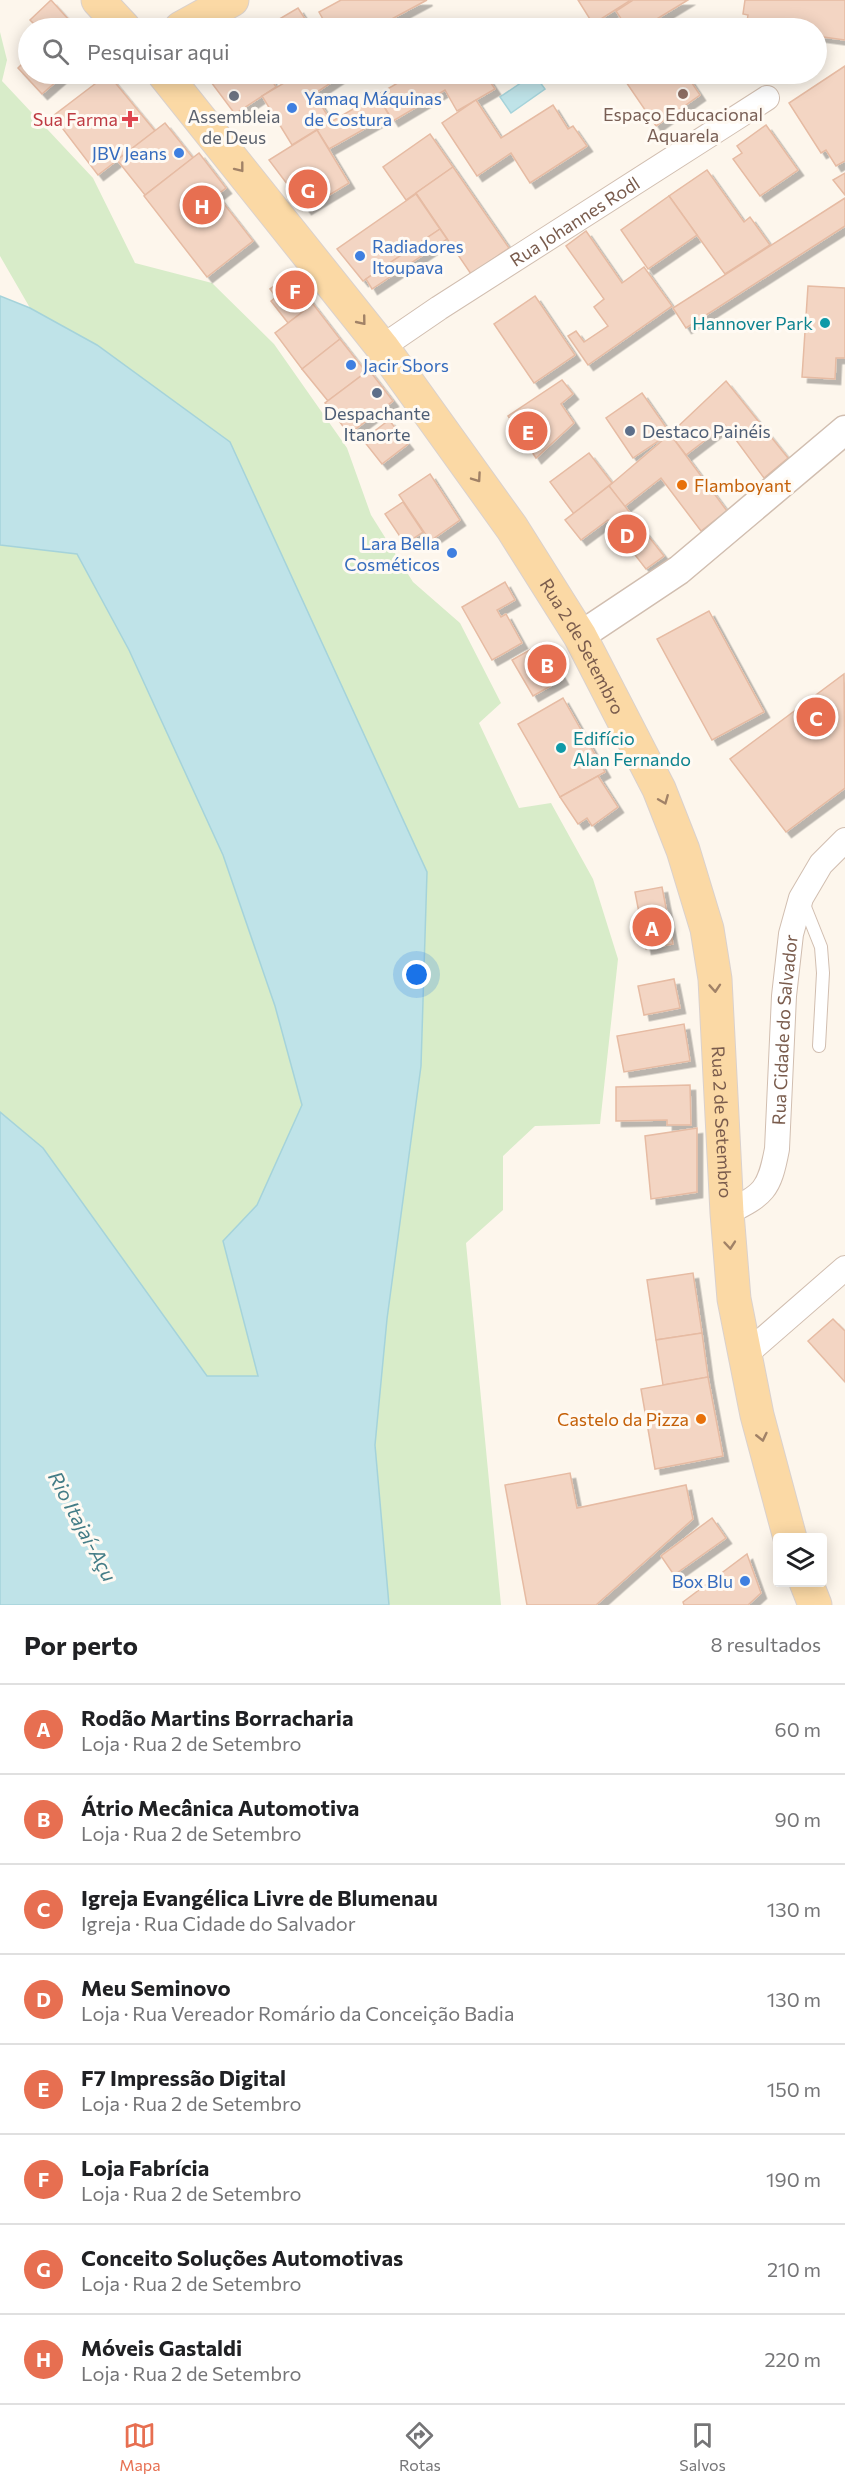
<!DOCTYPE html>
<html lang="pt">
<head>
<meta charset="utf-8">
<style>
  :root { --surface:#fff; --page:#f2f2f2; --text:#202124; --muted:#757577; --line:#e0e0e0; --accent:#e76f51 }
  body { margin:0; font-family:Commissioner,sans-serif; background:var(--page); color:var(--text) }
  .controls { position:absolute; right:18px; bottom:18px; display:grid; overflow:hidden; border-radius:6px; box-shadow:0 3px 15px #0003 }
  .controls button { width:54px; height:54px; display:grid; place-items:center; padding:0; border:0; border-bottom:2px solid var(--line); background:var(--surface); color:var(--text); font:30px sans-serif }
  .you { position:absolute; left:417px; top:975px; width:21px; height:21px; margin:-15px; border:4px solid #fff; border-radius:50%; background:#1a73e8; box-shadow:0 0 0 9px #1a73e833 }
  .badge { display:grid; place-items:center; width:39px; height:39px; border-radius:50%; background:var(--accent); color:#fff; font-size:20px; font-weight:700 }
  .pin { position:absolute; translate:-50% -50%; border:3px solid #fff; box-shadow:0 2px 6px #0006 }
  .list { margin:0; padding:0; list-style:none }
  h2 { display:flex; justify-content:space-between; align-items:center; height:78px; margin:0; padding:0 24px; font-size:26px }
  h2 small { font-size:20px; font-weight:400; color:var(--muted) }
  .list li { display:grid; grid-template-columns:39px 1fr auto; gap:18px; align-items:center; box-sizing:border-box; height:90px; padding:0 24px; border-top:2px solid var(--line) }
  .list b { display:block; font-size:22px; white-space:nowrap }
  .list p { margin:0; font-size:20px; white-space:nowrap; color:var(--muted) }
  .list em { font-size:20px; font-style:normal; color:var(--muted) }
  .icon { flex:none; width:33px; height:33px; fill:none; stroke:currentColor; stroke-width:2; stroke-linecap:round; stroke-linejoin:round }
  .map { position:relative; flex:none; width:845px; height:1605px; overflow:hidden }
  .search { position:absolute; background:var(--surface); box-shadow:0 3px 15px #0003; left:18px; right:18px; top:18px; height:66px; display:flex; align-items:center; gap:15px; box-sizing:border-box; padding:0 21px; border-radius:33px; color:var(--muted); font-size:22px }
  .sheet { height:798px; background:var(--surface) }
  nav { display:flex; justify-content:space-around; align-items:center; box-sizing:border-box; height:84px; border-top:2px solid var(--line); background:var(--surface); font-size:16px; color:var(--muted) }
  nav a { display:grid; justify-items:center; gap:3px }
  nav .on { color:var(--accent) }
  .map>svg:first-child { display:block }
</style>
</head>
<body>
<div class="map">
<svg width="845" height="1605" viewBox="0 0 845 1605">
  <defs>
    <filter id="shadow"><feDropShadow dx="5.5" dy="5.5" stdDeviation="0" flood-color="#0004"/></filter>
  </defs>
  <rect width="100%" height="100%" fill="#fdf6ec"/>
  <!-- green -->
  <g fill="#d8ecc9">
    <path d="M0,32l7,28 -5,21 91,97 42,85 77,20 62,61 73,104 24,67 42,67 47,41 41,80 -22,20 40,85 32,-5 42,76 25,80 -18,165 -65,2 -32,30v54l-37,33 35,362h-112l-14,-160 12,-126 34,-253 6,-194 -197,-430 -133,-97 -67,-37 -30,-52z"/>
    <path d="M0,545l77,9 52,96 94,205 52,151 27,99 -45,100 -34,36 35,135h-51l-164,-228 -43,-36z"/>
  </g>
  <!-- water -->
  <g fill="#bfe3e8" stroke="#a5d3da" stroke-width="1.5">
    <path d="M534,74l11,15 -34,24 -11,-16z"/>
    <path d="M0,296l30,12 67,37 133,97 197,430 -6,194 -34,253 -12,126 14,160h-389v-493l43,36 164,228h51l-35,-135 34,-36 45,-100 -27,-99 -52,-151 -94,-205 -52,-96 -77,-9z"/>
  </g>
  <!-- building -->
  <g fill="#f3d5c3" stroke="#e6bba3" stroke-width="1.5" filter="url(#shadow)">
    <path d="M51,0l18,20 -9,8h-22l-8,-8z"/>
    <path d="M341,0h86l-52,28h-47l-9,-16z"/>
    <path d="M578,0h53l-38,24z"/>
    <path d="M633,0h55l-46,28h-15l-11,-17z"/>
    <path d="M745,0h100v40l-29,-4v-8l-70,-1 2,-12 -5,-1z"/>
    <path d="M298,8l13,20h-47z"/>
    <path d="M69,20l8,8h-17z"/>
    <path d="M28,58v16h37l-23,20 -24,-26z"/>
    <path d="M845,66v95l-9,5 -10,-16 -5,3 -32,-50z"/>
    <path d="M108,74l47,57 -57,44 -45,-59z"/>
    <path d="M205,74h63l8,13 -41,27z"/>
    <path d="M299,74h43l1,1 -29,19 17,27 -39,24 -30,-49z"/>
    <path d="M413,74h72l10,15 -38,22 -12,-21 -52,31 -16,-26z"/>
    <path d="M639,74h47l14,21 -44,31 -30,-44z"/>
    <path d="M377,95l12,20 -60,34 -12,-19z"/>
    <path d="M476,100l25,38 52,-33 15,24 5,-3 14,20 -57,37 -19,-30 -34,23 -35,-53z"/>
    <path d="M165,123l28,35 -48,37 -28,-35z"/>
    <path d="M766,125l32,45 -38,26 -27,-37 9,-6 -5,-7z"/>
    <path d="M317,130l32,53 -43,26 -37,-49z"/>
    <path d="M430,134l23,33 -47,33 -23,-33z"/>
    <path d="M199,153l27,35 -9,7 36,46 -46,36 -63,-81z"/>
    <path d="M453,167l56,81 -38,26 -55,-81z"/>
    <path d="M707,170l37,52 6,-5 20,28 -45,29 -56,-78z"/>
    <path d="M845,173v22l-12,-15z"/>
    <path d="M416,194l24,35 -77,52 -26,-32z"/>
    <path d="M669,196l28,39 -49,34 -27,-39z"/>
    <path d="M845,198v28l-159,102 -13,-20z"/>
    <path d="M440,229l7,10 -75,50 -6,-10z"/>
    <path d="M586,231l36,52 22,-16 28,39 -84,59 -20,-29 8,-5 8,11 24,-16 -14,-19 10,-8 -38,-53z"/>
    <path d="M290,274l23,30 -25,19 -17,-22 5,-4 -6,-8z"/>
    <path d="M808,286l37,2v70h-9l-1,21 -33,-2z"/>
    <path d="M535,296l40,59 -41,28 -40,-59z"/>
    <path d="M313,304l27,35 -38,30 -27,-36z"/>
    <path d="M340,339l26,33 -38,29 -26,-32z"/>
    <path d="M369,370l24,31 -44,33 -24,-31z"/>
    <path d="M562,380l11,14 -12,10 13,19 -38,35 -28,-42z"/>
    <path d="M726,381l62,77 -24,20 -39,-53 -39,30 -16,-21z"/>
    <path d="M642,393l28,40 -37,25 -27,-40z"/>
    <path d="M389,420l19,24 -26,20 -19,-24z"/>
    <path d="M670,434l57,77 -26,20 -40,-53 -37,29 -15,-21z"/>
    <path d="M589,453l23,30 -38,31 -24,-32z"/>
    <path d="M430,474l30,46 -30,21 -31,-46z"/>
    <path d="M609,486l55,70 -18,13 -38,-49 -27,20 -16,-20z"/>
    <path d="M403,502l20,30 -18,12 -20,-30z"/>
    <path d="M505,582l10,18 -18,10 4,7 5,-3 16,29 -30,17 -30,-53z"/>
    <path d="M709,611l55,101 -52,28 -55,-101z"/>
    <path d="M542,643l21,36 -30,17 -21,-36z"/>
    <path d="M844,674l1,114 -59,44 -56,-73z"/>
    <path d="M563,698l42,74 -45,25 -42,-73z"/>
    <path d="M598,776l20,31 -26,19 -5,-8 -9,6 -18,-27z"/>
    <path d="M662,887l11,57 -27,5 -11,-57z"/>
    <path d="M674,979l6,29 -36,7 -6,-29z"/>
    <path d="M684,1024l6,37 -66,11 -7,-36z"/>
    <path d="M690,1085l1,40h-24v-5l-51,1v-34z"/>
    <path d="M697,1128v64l-46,7 -6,-63z"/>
    <path d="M693,1273l9,60 -46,7 -9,-60z"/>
    <path d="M833,1319l12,12v51l-37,-41z"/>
    <path d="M702,1333l6,44 -45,8 -7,-45z"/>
    <path d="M708,1377l15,79 -68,13 -14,-80z"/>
    <path d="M570,1473l7,35 109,-23 7,34 -97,86h-69l-22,-120z"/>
    <path d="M712,1518l14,20 -52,37 -13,-19z"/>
    <path d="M747,1554l14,39 -13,12h-64l-1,-3z"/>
  </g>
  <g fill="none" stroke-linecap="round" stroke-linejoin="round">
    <defs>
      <path id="service" d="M803,902l18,45 2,26 -4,73"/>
      <g id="minor">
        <path id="s1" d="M382,347l57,-39 328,-210"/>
        <path id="s2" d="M727,1213c37,-19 42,-22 50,-64l7,-153 7,-62 10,-36 20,-34 24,-24"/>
        <path d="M744,1356l101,-88"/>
      </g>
      <path id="tertiary" d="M580,636l99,-66 166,-140"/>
      <g id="primary">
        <path d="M98,0l26,28"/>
        <path d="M181,28l51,-28"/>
        <path id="s3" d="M164,74l218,273 130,181 68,108 79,153 24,61 24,79 8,50 12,234 7,86 23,116 33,123"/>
        <path d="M806,1582l9,23"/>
      </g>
    </defs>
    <!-- service casing -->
    <use href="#service" stroke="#d1beb0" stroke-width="14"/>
    <!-- minor casing -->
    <use href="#minor" stroke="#d1beb0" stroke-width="26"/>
    <!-- tertiary casing -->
    <use href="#tertiary" stroke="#d1beb0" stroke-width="31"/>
    <!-- primary casing -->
    <use href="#primary" stroke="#dad1cd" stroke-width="35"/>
    <!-- service -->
    <use href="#service" stroke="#fff" stroke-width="12"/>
    <!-- minor -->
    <use href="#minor" stroke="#fff" stroke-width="24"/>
    <!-- tertiary -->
    <use href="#tertiary" stroke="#fff" stroke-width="28"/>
    <!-- primary -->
    <use href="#primary" stroke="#fbd9a5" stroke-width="33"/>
  </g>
  <!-- one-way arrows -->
  <defs><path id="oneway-chevron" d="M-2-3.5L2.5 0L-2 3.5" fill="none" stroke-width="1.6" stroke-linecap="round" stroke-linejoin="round" transform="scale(1.5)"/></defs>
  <g stroke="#a18267">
    <use href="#oneway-chevron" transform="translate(240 168) rotate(52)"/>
    <use href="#oneway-chevron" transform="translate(362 321) rotate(51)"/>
    <use href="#oneway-chevron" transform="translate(477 478) rotate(55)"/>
    <use href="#oneway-chevron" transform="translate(664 800) rotate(68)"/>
    <use href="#oneway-chevron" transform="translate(715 988) rotate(86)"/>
    <use href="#oneway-chevron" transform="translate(730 1245) rotate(85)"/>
    <use href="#oneway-chevron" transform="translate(762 1437) rotate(77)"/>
  </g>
  <!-- markers -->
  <circle fill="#8d6e63" stroke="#fffaf3" stroke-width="2" cx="683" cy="94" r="6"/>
  <circle fill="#6b7280" stroke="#fffaf3" stroke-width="2" cx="234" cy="96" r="6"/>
  <g fill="#3f7fe0" stroke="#fffaf3" stroke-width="2">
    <circle cx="292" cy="108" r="6"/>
    <circle cx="179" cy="153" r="6"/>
    <circle cx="360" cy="256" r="6"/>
    <circle cx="351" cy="365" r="6"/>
    <circle cx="452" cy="553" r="6"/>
    <circle cx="745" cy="1581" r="6"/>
  </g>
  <path fill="#e0444e" stroke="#fffaf3" stroke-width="2" d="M127 110h6v6h6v6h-6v6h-6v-6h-6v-6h6z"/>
  <g fill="#0f9aa8" stroke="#fffaf3" stroke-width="2">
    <circle cx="825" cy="323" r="6"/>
    <circle cx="561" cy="748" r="6"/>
  </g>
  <g fill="#5c6f8a" stroke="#fffaf3" stroke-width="2">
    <circle cx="377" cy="393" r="6"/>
    <circle cx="630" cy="431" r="6"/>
  </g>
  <g fill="#e8710a" stroke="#fffaf3" stroke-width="2">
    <circle cx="682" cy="485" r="6"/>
    <circle cx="701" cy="1419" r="6"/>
  </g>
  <g text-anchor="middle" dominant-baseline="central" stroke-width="6" stroke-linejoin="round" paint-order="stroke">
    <!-- shop labels -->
    <g font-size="18" fill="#366cbe" stroke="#fffaf3" text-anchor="start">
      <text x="304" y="98">Yamaq Máquinas<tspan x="304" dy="21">de Costura</tspan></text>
      <text x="167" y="153" text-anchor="end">JBV Jeans</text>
      <text x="372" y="246">Radiadores<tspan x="372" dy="21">Itoupava</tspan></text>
      <text x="363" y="365">Jacir Sbors</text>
      <text x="440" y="543" text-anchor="end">Lara Bella<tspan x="440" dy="21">Cosméticos</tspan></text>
      <text x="733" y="1581" text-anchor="end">Box Blu</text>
    </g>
    <!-- education labels -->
    <g font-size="18" fill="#785e54" stroke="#fffaf3">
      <text x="683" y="114">Espaço Educacional<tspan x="683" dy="21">Aquarela</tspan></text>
    </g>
    <!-- worship labels -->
    <g font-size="18" fill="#5b616d" stroke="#fffaf3">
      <text x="234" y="116">Assembleia<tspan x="234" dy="21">de Deus</tspan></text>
    </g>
    <!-- health labels -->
    <g font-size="18" fill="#be3a42" stroke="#fffaf3" text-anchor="end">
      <text x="118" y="119">Sua Farma</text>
    </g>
    <!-- street labels -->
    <g font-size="18" fill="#7a5c4d" stroke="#fffaf3">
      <text stroke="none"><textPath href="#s1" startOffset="230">Rua Johannes Rodl</textPath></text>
      <text stroke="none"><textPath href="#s3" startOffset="710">Rua 2 de Setembro</textPath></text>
      <text stroke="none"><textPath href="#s2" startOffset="206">Rua Cidade do Salvador</textPath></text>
      <text stroke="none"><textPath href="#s3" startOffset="1214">Rua 2 de Setembro</textPath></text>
    </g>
    <!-- culture labels -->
    <g font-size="18" fill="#0d838f" stroke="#fffaf3" text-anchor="end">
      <text x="813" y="323">Hannover Park</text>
      <text x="573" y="738" text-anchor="start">Edifício<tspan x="573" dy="21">Alan Fernando</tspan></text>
    </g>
    <!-- service labels -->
    <g font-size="18" fill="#4e5e75" stroke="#fffaf3">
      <text x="377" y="413">Despachante<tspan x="377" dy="21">Itanorte</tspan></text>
      <text x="642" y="431" text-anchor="start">Destaco Painéis</text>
    </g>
    <!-- food labels -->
    <g font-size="18" fill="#c56008" stroke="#fffaf3" text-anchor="start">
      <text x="694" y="485">Flamboyant</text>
      <text x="689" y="1419" text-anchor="end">Castelo da Pizza</text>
    </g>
    <!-- water labels -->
    <g font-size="20" font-style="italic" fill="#437c86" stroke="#fffaf3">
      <text transform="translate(83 1526) rotate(62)">Rio Itajaí-Açu</text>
    </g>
  </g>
</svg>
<div class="controls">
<button><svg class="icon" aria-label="layers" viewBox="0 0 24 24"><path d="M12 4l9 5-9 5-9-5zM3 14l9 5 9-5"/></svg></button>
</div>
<div class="you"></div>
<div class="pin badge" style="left:652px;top:927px">A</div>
<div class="pin badge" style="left:547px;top:664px">B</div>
<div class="pin badge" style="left:816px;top:717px">C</div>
<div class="pin badge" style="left:627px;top:534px">D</div>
<div class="pin badge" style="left:528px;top:431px">E</div>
<div class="pin badge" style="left:295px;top:290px">F</div>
<div class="pin badge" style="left:308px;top:189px">G</div>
<div class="pin badge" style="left:202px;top:205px">H</div>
<div class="search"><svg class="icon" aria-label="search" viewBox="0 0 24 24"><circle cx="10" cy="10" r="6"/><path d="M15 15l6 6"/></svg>Pesquisar aqui</div>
</div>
<section class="sheet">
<h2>Por perto<small>8 resultados</small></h2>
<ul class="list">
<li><span class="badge">A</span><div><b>Rodão Martins Borracharia</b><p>Loja · Rua 2 de Setembro</p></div><em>60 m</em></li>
<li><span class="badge">B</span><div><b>Átrio Mecânica Automotiva</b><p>Loja · Rua 2 de Setembro</p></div><em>90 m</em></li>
<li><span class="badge">C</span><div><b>Igreja Evangélica Livre de Blumenau</b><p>Igreja · Rua Cidade do Salvador</p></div><em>130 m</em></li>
<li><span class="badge">D</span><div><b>Meu Seminovo</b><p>Loja · Rua Vereador Romário da Conceição Badia</p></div><em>130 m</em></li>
<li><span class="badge">E</span><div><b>F7 Impressão Digital</b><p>Loja · Rua 2 de Setembro</p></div><em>150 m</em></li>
<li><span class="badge">F</span><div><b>Loja Fabrícia</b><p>Loja · Rua 2 de Setembro</p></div><em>190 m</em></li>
<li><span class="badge">G</span><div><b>Conceito Soluções Automotivas</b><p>Loja · Rua 2 de Setembro</p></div><em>210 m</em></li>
<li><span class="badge">H</span><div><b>Móveis Gastaldi</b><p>Loja · Rua 2 de Setembro</p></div><em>220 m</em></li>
</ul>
</section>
<nav>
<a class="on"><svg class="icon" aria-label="map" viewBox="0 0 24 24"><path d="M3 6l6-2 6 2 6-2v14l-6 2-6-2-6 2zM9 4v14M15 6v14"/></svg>Mapa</a>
<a><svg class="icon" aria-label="directions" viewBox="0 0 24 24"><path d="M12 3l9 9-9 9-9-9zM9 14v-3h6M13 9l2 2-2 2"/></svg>Rotas</a>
<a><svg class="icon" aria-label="saved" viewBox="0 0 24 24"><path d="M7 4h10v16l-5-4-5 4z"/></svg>Salvos</a>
</nav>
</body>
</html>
